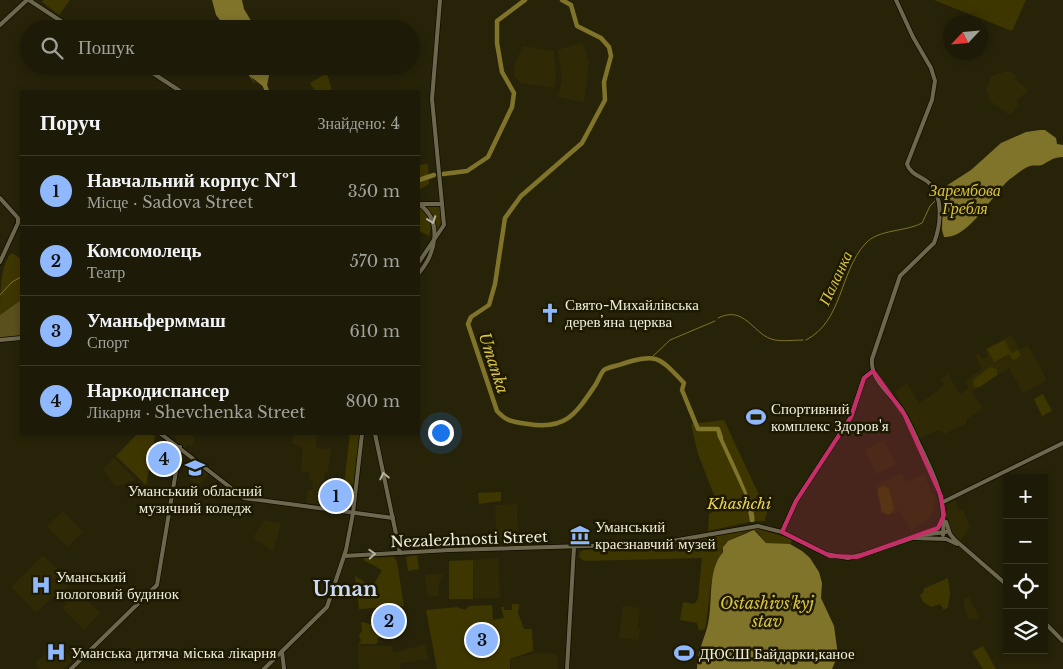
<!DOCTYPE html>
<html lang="uk">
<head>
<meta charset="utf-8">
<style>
  :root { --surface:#1d1a07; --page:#2a2715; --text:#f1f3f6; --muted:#a0a19b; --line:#3b3828; --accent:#90b8fd }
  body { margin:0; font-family:"Libre Baskerville",serif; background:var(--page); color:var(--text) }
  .controls { position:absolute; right:15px; bottom:15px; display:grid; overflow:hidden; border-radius:0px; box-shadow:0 2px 8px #0003 }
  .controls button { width:45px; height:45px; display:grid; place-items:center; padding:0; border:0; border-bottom:1px solid var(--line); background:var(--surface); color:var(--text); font:25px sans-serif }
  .compass { position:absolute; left:943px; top:15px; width:45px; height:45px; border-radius:50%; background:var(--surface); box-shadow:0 2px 8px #0003; rotate:244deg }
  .you { position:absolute; left:440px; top:432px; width:18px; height:18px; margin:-12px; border:4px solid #fff; border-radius:50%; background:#1a73e8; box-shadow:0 0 0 8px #1a73e833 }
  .badge { display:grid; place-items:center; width:32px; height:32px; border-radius:50%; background:var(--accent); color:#111; font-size:16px; font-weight:700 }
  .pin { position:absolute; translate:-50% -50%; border:2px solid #fff; box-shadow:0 1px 5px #0006 }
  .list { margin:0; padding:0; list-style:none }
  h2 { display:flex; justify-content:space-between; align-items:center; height:65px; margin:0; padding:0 20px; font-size:21px }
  h2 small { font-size:16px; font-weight:400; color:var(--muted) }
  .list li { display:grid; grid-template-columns:32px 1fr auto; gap:15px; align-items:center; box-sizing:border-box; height:70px; padding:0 20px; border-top:1px solid var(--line) }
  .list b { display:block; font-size:19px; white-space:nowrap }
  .list p { margin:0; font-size:16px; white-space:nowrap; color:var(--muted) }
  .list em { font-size:16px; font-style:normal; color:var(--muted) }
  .icon { flex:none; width:28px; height:28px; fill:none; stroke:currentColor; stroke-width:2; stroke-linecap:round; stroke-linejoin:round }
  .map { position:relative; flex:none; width:1063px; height:669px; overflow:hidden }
  .search { position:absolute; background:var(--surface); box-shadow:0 2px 8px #0003; left:20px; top:20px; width:400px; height:55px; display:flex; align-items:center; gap:12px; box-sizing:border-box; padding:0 18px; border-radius:28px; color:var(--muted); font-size:19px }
  .panel { position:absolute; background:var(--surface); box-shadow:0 2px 8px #0003; left:20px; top:90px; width:400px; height:345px; border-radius:0px }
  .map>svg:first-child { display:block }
</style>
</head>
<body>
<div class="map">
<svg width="1063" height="669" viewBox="0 0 1063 669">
  <rect width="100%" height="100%" fill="#272309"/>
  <!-- built -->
  <g fill="#2f2906">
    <path d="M582,42l7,20 -5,40 -26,-5 4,-18 -4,-29z"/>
    <path d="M523,46l31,5 2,29 -2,8 -33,-5 -7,-6 1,-13z"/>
    <path d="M1009,71l8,5 -2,3 14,11 -12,10 1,7 -4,3v2l-5,3 -19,-14 -4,-11 6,-15z"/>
    <path d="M1011,335l9,14 8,-4 19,35 -24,13 -14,-25 -37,24 11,17 -16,10 -1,5 -22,10 -5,-4 -20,9 -24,-48 12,-8 12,20 19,-12 6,-7 -3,-6 7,-4 12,20 9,-6 -4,-7 17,-12 -7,-14 4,-2 3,6 6,-3 -3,-7z"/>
    <path d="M175,434h19l1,7 -4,6 -3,-3 -3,4 -9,-7z"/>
    <path d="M294,434h23l-1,14 15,1 -3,23h-3l-1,9 16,2 -3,24 -31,-4 2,-13h4l1,-9 -4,-1 1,-7 -9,-2 2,-24 -11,-3z"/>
    <path d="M884,440l12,24 -20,10 -12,-24z"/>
    <path d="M168,443l10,7 -3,16 -13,-2 -10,-6 2,-6 10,1z"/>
    <path d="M114,458l22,22 -21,7 -12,-18z"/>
    <path d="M191,459l18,15 -11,12 -8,-6 -2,-17z"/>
    <path d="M901,473l4,7 4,1 15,-7 11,27 -1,10 -6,9 -17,11 -11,-20 -9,4 -10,-1 -6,-29z"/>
    <path d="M955,500l4,11 4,-1 7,16 -10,16 -8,-9 -6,-19 2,-9z"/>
    <path d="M517,504l1,42 -21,1 -2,-42z"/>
    <path d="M63,511l20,21 -16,15 -20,-21z"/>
    <path d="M264,520l17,3 -8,28 -20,-13z"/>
    <path d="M43,555l28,28 -15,16 -3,-3 -17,17 -25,-26z"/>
    <path d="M498,558l2,40h-26l-1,-38z"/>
    <path d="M444,573l-6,12 1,11 -11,1 -3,-22z"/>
    <path d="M76,588l24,25 -16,17 -22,-22 6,-6 -3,-3z"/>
    <path d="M969,597l11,21 -3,2 -8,-1 -5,-11v-9z"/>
    <path d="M623,606l17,2 -2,20h2l-1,12 -20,-2z"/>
    <path d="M56,643l17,17 -9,9h-24l-5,-5z"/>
    <path d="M425,644l3,15 -27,4 -1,6h-41l-1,-24 34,1 1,7z"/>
    <path d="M536,653l21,1 1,15h-47v-10z"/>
  </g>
  <!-- green -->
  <g fill="#3e3601">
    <path d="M43,0h27l-11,15 -17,-13z"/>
    <path d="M934,0h92l-14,31z"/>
    <path d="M327,73l5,18h-17l-5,-8z"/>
    <path d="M428,164l1,20 -10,6v-25z"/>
    <path d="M425,205h12l3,3 1,13 -4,12 -5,-19z"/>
    <path d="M419,206c10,7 14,18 10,30l-10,-5z"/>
    <path d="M12,253l9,6v41l-21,15c0,-18 0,-53 12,-62z"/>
    <path d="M1005,340l6,13 7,-3 3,6 -8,4 -4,-6 -15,8 -7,-13z"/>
    <path d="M990,367l7,2v6l-17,12h-6l-1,-7z"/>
    <path d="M1043,394l9,17 -10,5 -8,-17z"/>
    <path d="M724,420l43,92 -2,9h-11l-46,10 1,-17 10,-6 -21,-54 -7,-30z"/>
    <path d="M137,434h14l4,2 -9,49 -30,-29z"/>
    <path d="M350,434h10l-6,51 -10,-1z"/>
    <path d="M884,486l5,3 5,21 -6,5 -6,-4 -4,-19 1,-4z"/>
    <path d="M501,492v9l-22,3 -1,-11z"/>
    <path d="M755,528l37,11 -1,4 -3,2 -22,-2 -9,-12 -11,1 -21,11 -14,39 -5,43 -1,4 -6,2 -2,-8 -17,-3 3,-18 11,2 4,-5 4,-41 -118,3 -5,-4 1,-5 4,-2 85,-4z"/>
    <path d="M417,555l2,14 -11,2 -2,-14z"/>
    <path d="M394,557l3,5 7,44 -45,3 -4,-33 17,11 10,-17 -19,-10 1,-2z"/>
    <path d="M473,560v39h-24v-38z"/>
    <path d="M948,578l2,16 -2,13 -4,3 -4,-6 -9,3 -8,-5 -3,-7 4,-3 -1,-3z"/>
    <path d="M512,604h7l-1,9 6,16h8l1,22 -23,8v10h-73l-11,-59 31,-3 8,3 4,-4 23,-1 1,15 11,-2 -3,-11h3v3h8z"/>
    <path d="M375,614h6l1,21 -5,5 2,1 -3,3h-18l3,-3 -2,-6 3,-4 -1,-9 15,3z"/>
    <path d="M983,646l13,23h-13l-11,-17z"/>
  </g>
  <!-- forest -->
  <path fill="#59501d" d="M21,300v38l-21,2v-25z"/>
  <!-- water -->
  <g fill="#80732a">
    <path d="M212,0h30l2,9 12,20h-29l-11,-14z"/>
    <path d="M242,66h24l-5,6 8,3 -2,11 -3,1 -13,-10 5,8z"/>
    <path d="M1040,130h5l11,8 1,6 6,1v12c-10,0 -13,4 -21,8 -4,1 -8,0 -12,1 -7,2 -14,9 -20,13 -18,15 -41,60 -66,58l-2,-7 1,-42 28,-18 30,-27 25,-11z"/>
    <path d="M720,432c6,15 39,79 34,90h-4l-4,-24 -29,-63z"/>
    <path d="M754,530l12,13 24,1 12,7 8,7 9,14 3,11 -1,15 13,28 4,29 -6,14h-135c0,-16 6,-27 10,-41 7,-24 -1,-56 16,-76v-5l5,-6z"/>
  </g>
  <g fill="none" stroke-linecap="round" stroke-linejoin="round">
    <!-- stream -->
    <g stroke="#80732a" stroke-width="1">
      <path d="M0,295l12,-13 9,-5"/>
      <path d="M718,318c26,-13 34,14 53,21 9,3 22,1 32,1"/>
      <path d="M806,340c37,-19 33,-67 59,-96 13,-15 40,-12 57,-21l8,-17 5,-5"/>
      <path d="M651,358l19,-18 45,-19"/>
    </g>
    <!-- river -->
    <g stroke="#80732a" stroke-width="4.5">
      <path d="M562,0l9,5 6,21 24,12 8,9 2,9 -7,26 1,18 -23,43 -61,53 -16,22 -10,66 -6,21 -18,12 -3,7 29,87c10,11 17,11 31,13 37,6 47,-9 66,-37 4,-5 6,-13 10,-17 4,-3 13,-4 18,-6 36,-11 37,-7 62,19l-2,7 16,39h20l3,9"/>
      <path d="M263,81l4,10"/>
      <path d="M443,174l24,-3 21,-14 24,-50 2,-14 -12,-21 -5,-29v-22l28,-21"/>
      <path d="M419,180l15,-5"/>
    </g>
    <defs>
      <g id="secondary">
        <path d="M29,0l44,29"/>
        <path d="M896,0l17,37 18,31 4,13 -3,19 -25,64c3,10 13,12 21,18 16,13 13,43 6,61l-34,33 -28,83c-2,21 19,35 30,51 7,11 12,23 17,34 16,33 27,54 24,91"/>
        <path d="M0,25l27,-25"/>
        <path d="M142,66l38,25"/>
        <path d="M0,198l18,20v5l-18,39"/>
        <path d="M419,204h23"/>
        <path d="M419,262l25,-37 -12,-126 8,-99"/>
        <path d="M419,273c17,-20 24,-52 0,-69"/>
        <path d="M0,340l21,-2"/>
        <path d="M161,434l83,64 149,20"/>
        <path d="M375,434l25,119"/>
        <path d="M943,502l120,-59"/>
        <path d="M946,522l4,12 5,6 52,45"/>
        <path d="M782,532l14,-31 55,-84 13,-39 9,-7"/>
        <path d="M931,532l7,-4 5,-9"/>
        <path d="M915,538l31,1 11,5"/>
        <path d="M344,556l105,-6 206,-6 103,-18 24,6 44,22 22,4 17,-4 56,-19 25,-3"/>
        <path d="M1044,622l19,19"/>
        <path d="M282,652l2,17"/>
        <path d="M71,669l86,-84 23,-138"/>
        <path d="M264,669l63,-62 19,-57 7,-37 9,-79"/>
        <path d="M567,669l7,-122"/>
      </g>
    </defs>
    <!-- secondary casing -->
    <use href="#secondary" stroke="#100c00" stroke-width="5.5"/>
    <!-- secondary -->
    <use href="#secondary" stroke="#6d684d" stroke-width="4"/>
  </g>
  <!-- one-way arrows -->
  <defs><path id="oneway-chevron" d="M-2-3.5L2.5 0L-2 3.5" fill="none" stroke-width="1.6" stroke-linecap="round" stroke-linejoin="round" transform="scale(1.25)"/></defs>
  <g stroke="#b5b29d">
    <use href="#oneway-chevron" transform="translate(432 220) rotate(70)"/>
    <use href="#oneway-chevron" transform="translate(384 476) rotate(-102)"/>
    <use href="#oneway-chevron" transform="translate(372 554) rotate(-3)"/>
  </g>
  <!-- marked area -->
  <path fill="#c72d68" fill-opacity="0.2" stroke="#c72d68" stroke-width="4" stroke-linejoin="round" d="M873,371l31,43 37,82 3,19 -6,13 -81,29 -27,-1 -48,-24 14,-31 55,-84 13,-39z"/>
  <!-- icons -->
  <defs>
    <symbol id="church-bare" viewBox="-9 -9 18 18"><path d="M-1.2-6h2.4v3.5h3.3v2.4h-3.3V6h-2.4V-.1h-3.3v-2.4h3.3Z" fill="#90b8fd" stroke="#1e1a02" stroke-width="2.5" paint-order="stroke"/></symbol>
    <symbol id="stadium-bare" viewBox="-9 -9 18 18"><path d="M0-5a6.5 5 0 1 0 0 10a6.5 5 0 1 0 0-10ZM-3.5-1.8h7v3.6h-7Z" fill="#90b8fd" stroke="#1e1a02" stroke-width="2.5" paint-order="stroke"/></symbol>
    <symbol id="university-bare" viewBox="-9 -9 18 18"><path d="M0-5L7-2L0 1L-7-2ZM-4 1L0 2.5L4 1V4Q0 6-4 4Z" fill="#90b8fd" stroke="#1e1a02" stroke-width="2.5" paint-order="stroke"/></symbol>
    <symbol id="museum-bare" viewBox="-9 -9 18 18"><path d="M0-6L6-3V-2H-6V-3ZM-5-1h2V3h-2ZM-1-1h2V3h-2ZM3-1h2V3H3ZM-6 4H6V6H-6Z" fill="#90b8fd" stroke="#1e1a02" stroke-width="2.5" paint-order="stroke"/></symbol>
    <symbol id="hospital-bare" viewBox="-9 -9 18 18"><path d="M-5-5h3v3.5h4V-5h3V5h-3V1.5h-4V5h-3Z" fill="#90b8fd" stroke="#1e1a02" stroke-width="2.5" paint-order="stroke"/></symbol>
  </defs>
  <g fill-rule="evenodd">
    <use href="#church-bare" x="536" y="299" width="28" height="28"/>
    <use href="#stadium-bare" x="742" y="403" width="28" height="28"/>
    <use href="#university-bare" x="181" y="454" width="28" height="28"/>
    <use href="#museum-bare" x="566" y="521" width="28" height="28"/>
    <use href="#hospital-bare" x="27" y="571" width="28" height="28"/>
    <use href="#hospital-bare" x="42" y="638" width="28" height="28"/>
    <use href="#stadium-bare" x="670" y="639" width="28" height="28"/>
  </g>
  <g text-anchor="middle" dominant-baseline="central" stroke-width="5" stroke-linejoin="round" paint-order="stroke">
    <!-- poi labels -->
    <g font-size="15" fill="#f0eede" stroke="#1e1a02" text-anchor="start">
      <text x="565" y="304">Свято-Михайлівська<tspan x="565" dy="17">деревʼяна церква</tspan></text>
      <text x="771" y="408">Спортивний<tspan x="771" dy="17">комплекс Здоров'я</tspan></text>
      <text x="195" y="490" text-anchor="middle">Уманський обласний<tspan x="195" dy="17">музичний коледж</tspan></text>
      <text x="595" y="526">Уманський<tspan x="595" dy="17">краєзнавчий музей</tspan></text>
      <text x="56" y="576">Уманський<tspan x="56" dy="17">пологовий будинок</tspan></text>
      <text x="71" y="652">Уманська дитяча міська лікарня</text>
      <text x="699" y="653">ДЮСШ Байдарки,каное</text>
    </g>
    <!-- park labels -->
    <g font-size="15" font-style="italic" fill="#ead453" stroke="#1e1a02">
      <text x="739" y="503">Khashchi</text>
    </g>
    <!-- street labels -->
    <g font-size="15" fill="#f0eede" stroke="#1e1a02">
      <text transform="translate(469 539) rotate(-2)">Nezalezhnosti Street</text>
    </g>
    <!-- water labels -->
    <g font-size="16" font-style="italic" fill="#d9c43f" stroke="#1e1a02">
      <text x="965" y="190">Зарембова<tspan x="965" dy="18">Гребля</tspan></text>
      <text transform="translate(835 278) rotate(-65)">Паланка</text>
      <text transform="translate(494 363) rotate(72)">Umanka</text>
      <text x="767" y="603">Ostashivs'kyj<tspan x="767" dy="18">stav</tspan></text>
    </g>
    <!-- district labels -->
    <g font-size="20" font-weight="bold" fill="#cbdaf5" stroke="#1e1a02">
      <text x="345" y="589">Uman</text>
    </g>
  </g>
</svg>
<div class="controls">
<button>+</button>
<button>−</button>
<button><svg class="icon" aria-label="locate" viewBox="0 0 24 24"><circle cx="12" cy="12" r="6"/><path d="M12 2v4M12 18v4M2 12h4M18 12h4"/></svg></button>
<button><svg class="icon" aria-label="layers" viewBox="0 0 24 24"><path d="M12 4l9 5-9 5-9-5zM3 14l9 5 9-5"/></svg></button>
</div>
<svg class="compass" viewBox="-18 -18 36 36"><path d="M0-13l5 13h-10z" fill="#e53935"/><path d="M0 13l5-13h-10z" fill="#a0a19b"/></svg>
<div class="you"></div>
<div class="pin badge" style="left:336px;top:496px">1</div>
<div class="pin badge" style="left:389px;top:621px">2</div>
<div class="pin badge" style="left:482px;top:640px">3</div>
<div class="pin badge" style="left:164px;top:459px">4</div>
<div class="search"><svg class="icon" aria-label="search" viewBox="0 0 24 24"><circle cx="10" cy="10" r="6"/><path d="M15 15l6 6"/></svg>Пошук</div>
<section class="panel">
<h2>Поруч<small>Знайдено: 4</small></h2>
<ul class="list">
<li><span class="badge">1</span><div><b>Навчальний корпус №1</b><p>Місце · Sadova Street</p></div><em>350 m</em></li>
<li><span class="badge">2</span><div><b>Комсомолець</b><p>Театр</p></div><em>570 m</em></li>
<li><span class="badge">3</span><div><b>Уманьферммаш</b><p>Спорт</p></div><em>610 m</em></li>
<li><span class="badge">4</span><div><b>Наркодиспансер</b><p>Лікарня · Shevchenka Street</p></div><em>800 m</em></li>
</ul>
</section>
</div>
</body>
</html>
